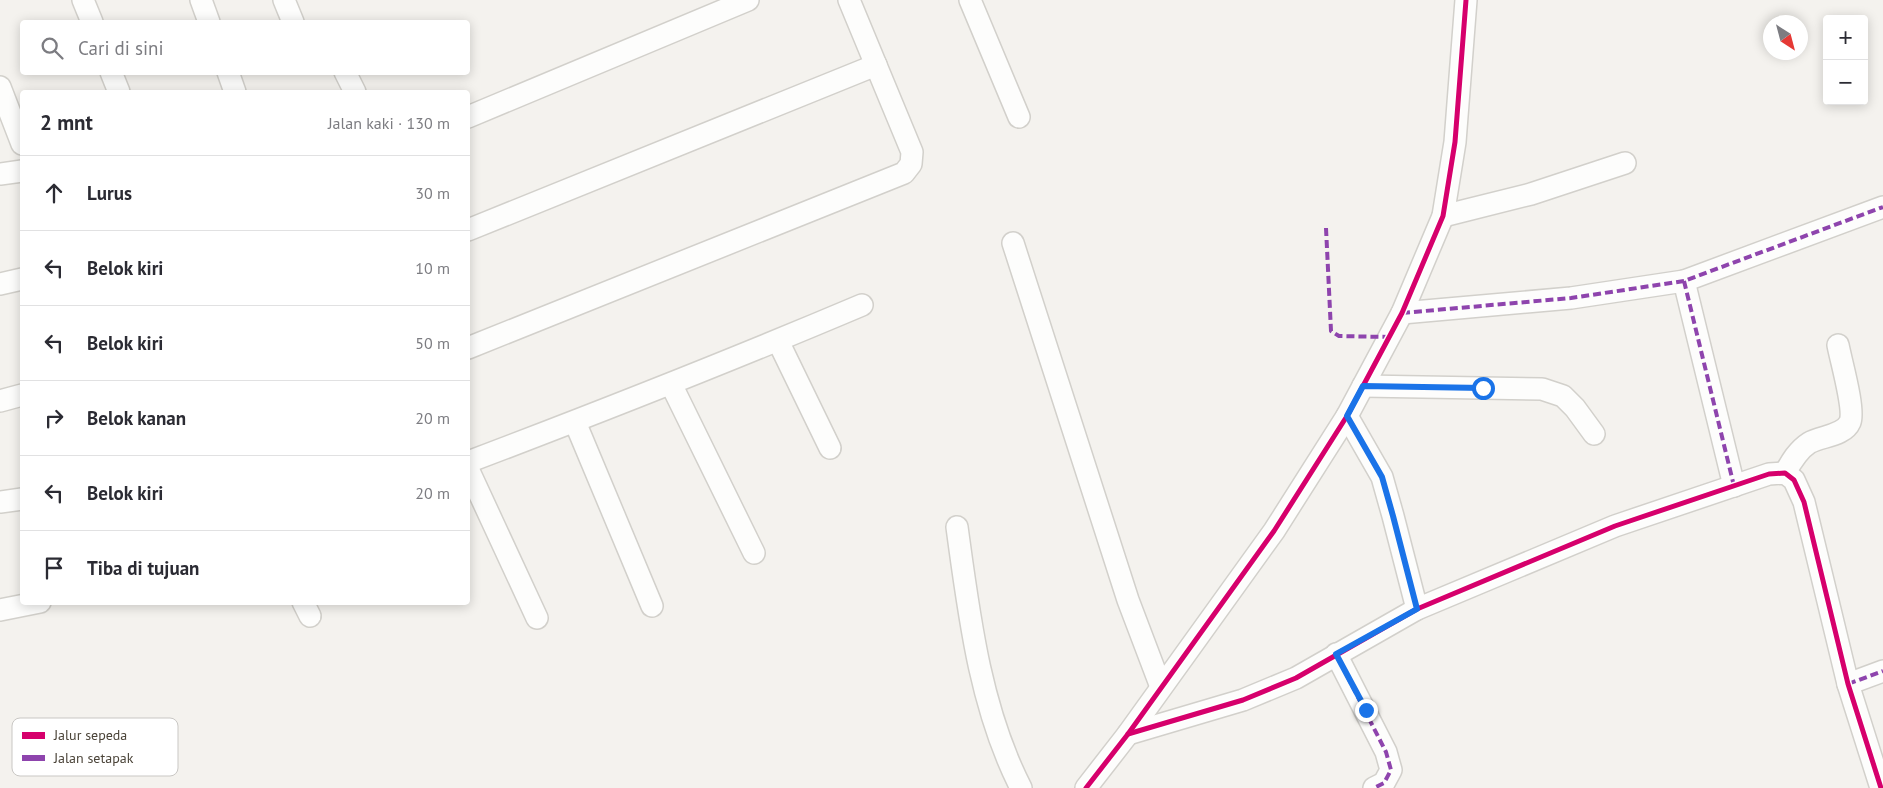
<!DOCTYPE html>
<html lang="id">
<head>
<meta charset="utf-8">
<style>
  :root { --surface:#fff; --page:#f7f7f7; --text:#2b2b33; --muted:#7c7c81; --line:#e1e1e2 }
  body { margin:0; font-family:"PT Sans",sans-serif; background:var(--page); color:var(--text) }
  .controls { position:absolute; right:15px; top:15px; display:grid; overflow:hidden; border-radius:5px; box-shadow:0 2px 12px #0003 }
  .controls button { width:45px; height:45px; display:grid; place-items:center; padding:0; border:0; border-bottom:1px solid var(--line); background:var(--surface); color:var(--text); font:25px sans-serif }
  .compass { position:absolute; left:1763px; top:15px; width:45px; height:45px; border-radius:50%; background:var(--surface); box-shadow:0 2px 12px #0003; rotate:144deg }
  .stop { position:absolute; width:15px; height:15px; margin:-11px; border:4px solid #1a73e8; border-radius:50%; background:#fff }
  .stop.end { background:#1a73e8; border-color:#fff; box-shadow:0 1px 5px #0008 }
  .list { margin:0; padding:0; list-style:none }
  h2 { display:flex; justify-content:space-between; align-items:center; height:65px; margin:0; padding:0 20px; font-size:21px }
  h2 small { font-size:16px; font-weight:400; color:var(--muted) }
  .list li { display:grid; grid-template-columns:32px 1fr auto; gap:15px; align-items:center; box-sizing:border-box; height:75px; padding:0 20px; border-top:1px solid var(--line) }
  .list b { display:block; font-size:19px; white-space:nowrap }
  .list em { font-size:16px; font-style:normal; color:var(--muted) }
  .icon { flex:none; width:28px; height:28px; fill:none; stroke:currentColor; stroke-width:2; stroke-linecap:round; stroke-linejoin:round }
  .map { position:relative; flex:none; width:1883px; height:788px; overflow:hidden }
  .search { position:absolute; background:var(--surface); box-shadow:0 2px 12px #0003; left:20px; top:20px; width:450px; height:55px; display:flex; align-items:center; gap:12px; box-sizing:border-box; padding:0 18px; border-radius:5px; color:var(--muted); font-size:19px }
  .panel { position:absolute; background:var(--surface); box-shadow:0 2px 12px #0003; left:20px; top:90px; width:450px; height:515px; border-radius:5px }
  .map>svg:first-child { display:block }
</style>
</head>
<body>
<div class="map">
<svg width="1883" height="788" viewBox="0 0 1883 788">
  <rect width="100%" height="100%" fill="#f4f2ee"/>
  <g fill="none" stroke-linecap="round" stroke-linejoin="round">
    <defs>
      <g id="street">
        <path d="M83,0l9,22"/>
        <path d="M201,0l8,22"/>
        <path d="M284,0l9,22"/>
        <path d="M970,0l49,117"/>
        <path d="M111,72l8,20"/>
        <path d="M228,72l7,20"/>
        <path d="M345,72l10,20"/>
        <path d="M0,87l22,57"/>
        <path d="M468,117l280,-117"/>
        <path d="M0,174l22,-3"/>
        <path d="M1443,216l88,-22 94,-31"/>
        <path d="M468,230l408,-165"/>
        <path d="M1013,243l115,357 33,87"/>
        <path d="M1684,281l50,205"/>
        <path d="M0,284l22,-5"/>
        <path d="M1402,313l169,-15 113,-17 199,-74"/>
        <path d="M778,341l52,107"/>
        <path d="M468,348l436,-175 7,-9 1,-12 -63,-152"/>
        <path d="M671,384l83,169"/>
        <path d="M1363,386l179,3 21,7 12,12 19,26"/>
        <path d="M0,401l22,-6"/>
        <path d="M1347,416l35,61 11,39 24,93"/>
        <path d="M575,422l77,184"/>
        <path d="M468,462c132,-50 264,-102 394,-157"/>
        <path d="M468,469l69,149"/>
        <path d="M1785,473c6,-11 13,-23 24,-30 12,-7 35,-7 41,-21 5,-13 -9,-61 -12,-77"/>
        <path d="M0,502l22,-3"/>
        <path d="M957,527c12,88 23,181 64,261"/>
        <path d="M303,602l7,14"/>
        <path d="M0,610l40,-8"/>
        <path d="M1336,654l50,98 5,18 -7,13 -10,5"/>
        <path d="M1848,684l35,-13"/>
        <path d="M1128,734l115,-34 53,-22 121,-69 198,-83 154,-52 16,-1 9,7 10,22 44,182 33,104"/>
        <path d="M1086,788l42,-54 146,-203 73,-115 55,-103 41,-97 12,-74 11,-142"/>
      </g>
    </defs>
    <!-- street casing -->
    <use href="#street" stroke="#d2d0cb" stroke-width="24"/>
    <!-- street -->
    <use href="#street" stroke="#fdfdfc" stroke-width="21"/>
    <!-- quiet -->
    <g stroke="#8e44ad" stroke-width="4" stroke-dasharray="8 4" stroke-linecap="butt">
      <path d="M1326,228l5,103 8,5 50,1"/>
      <path d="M1684,281l50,205"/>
      <path d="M1402,313l169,-15 113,-17 199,-74"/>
      <path d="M1347,416l35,61 11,39 24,93"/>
      <path d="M1336,654l50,98 5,18 -7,13 -10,5"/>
      <path d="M1848,684l35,-13"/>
    </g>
    <defs>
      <g id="cycleway">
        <path d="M1128,734l115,-34 53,-22 121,-69 198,-83 154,-52 16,-1 9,7 10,22 44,182 33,104"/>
        <path d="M1086,788l42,-54 146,-203 73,-115 55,-103 41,-97 12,-74 11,-142"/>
      </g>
    </defs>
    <!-- cycleway casing -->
    <use href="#cycleway" stroke="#fff" stroke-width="8"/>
    <!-- cycleway -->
    <use href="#cycleway" stroke="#d6006c" stroke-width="5"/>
  </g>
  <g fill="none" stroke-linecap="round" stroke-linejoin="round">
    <!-- route -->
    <path stroke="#1a73e8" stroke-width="6" d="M1366,710l-30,-56 81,-45 -24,-93 -11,-39 -35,-61 16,-30 120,2"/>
  </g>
  <!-- legend -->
  <rect x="12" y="718" width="166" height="58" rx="8" fill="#fff" stroke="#c9c7c4" stroke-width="1"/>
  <rect x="22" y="732" width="23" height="7" fill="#d6006c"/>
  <rect x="22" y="755" width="23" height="6" fill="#8e44ad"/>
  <g font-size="14" fill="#4b4439">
    <text x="54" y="740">Jalur sepeda</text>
    <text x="54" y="763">Jalan setapak</text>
  </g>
</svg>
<div class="controls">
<button>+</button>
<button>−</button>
</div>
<svg class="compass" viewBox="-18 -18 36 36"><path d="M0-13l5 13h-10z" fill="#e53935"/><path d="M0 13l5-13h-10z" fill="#7c7c81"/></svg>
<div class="stop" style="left:1483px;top:388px"></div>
<div class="stop end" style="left:1366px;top:710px"></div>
<div class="search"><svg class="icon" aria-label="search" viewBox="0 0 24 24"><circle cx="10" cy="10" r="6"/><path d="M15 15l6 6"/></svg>Cari di sini</div>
<section class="panel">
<h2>2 mnt<small>Jalan kaki · 130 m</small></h2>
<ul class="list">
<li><svg class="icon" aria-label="ahead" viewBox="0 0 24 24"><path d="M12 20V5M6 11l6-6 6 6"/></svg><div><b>Lurus</b></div><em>30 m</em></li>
<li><svg class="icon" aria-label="left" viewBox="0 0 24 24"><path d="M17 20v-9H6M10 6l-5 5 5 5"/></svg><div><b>Belok kiri</b></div><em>10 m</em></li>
<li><svg class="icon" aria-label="left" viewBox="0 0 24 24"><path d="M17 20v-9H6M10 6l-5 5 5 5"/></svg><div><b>Belok kiri</b></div><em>50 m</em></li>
<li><svg class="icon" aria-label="right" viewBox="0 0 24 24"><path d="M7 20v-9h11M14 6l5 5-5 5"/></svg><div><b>Belok kanan</b></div><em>20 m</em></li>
<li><svg class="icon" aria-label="left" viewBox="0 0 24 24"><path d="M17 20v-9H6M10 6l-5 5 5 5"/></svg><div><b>Belok kiri</b></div><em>20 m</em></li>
<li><svg class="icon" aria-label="arrive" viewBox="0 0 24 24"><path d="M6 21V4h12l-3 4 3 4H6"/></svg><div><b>Tiba di tujuan</b></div></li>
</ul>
</section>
</div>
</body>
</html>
